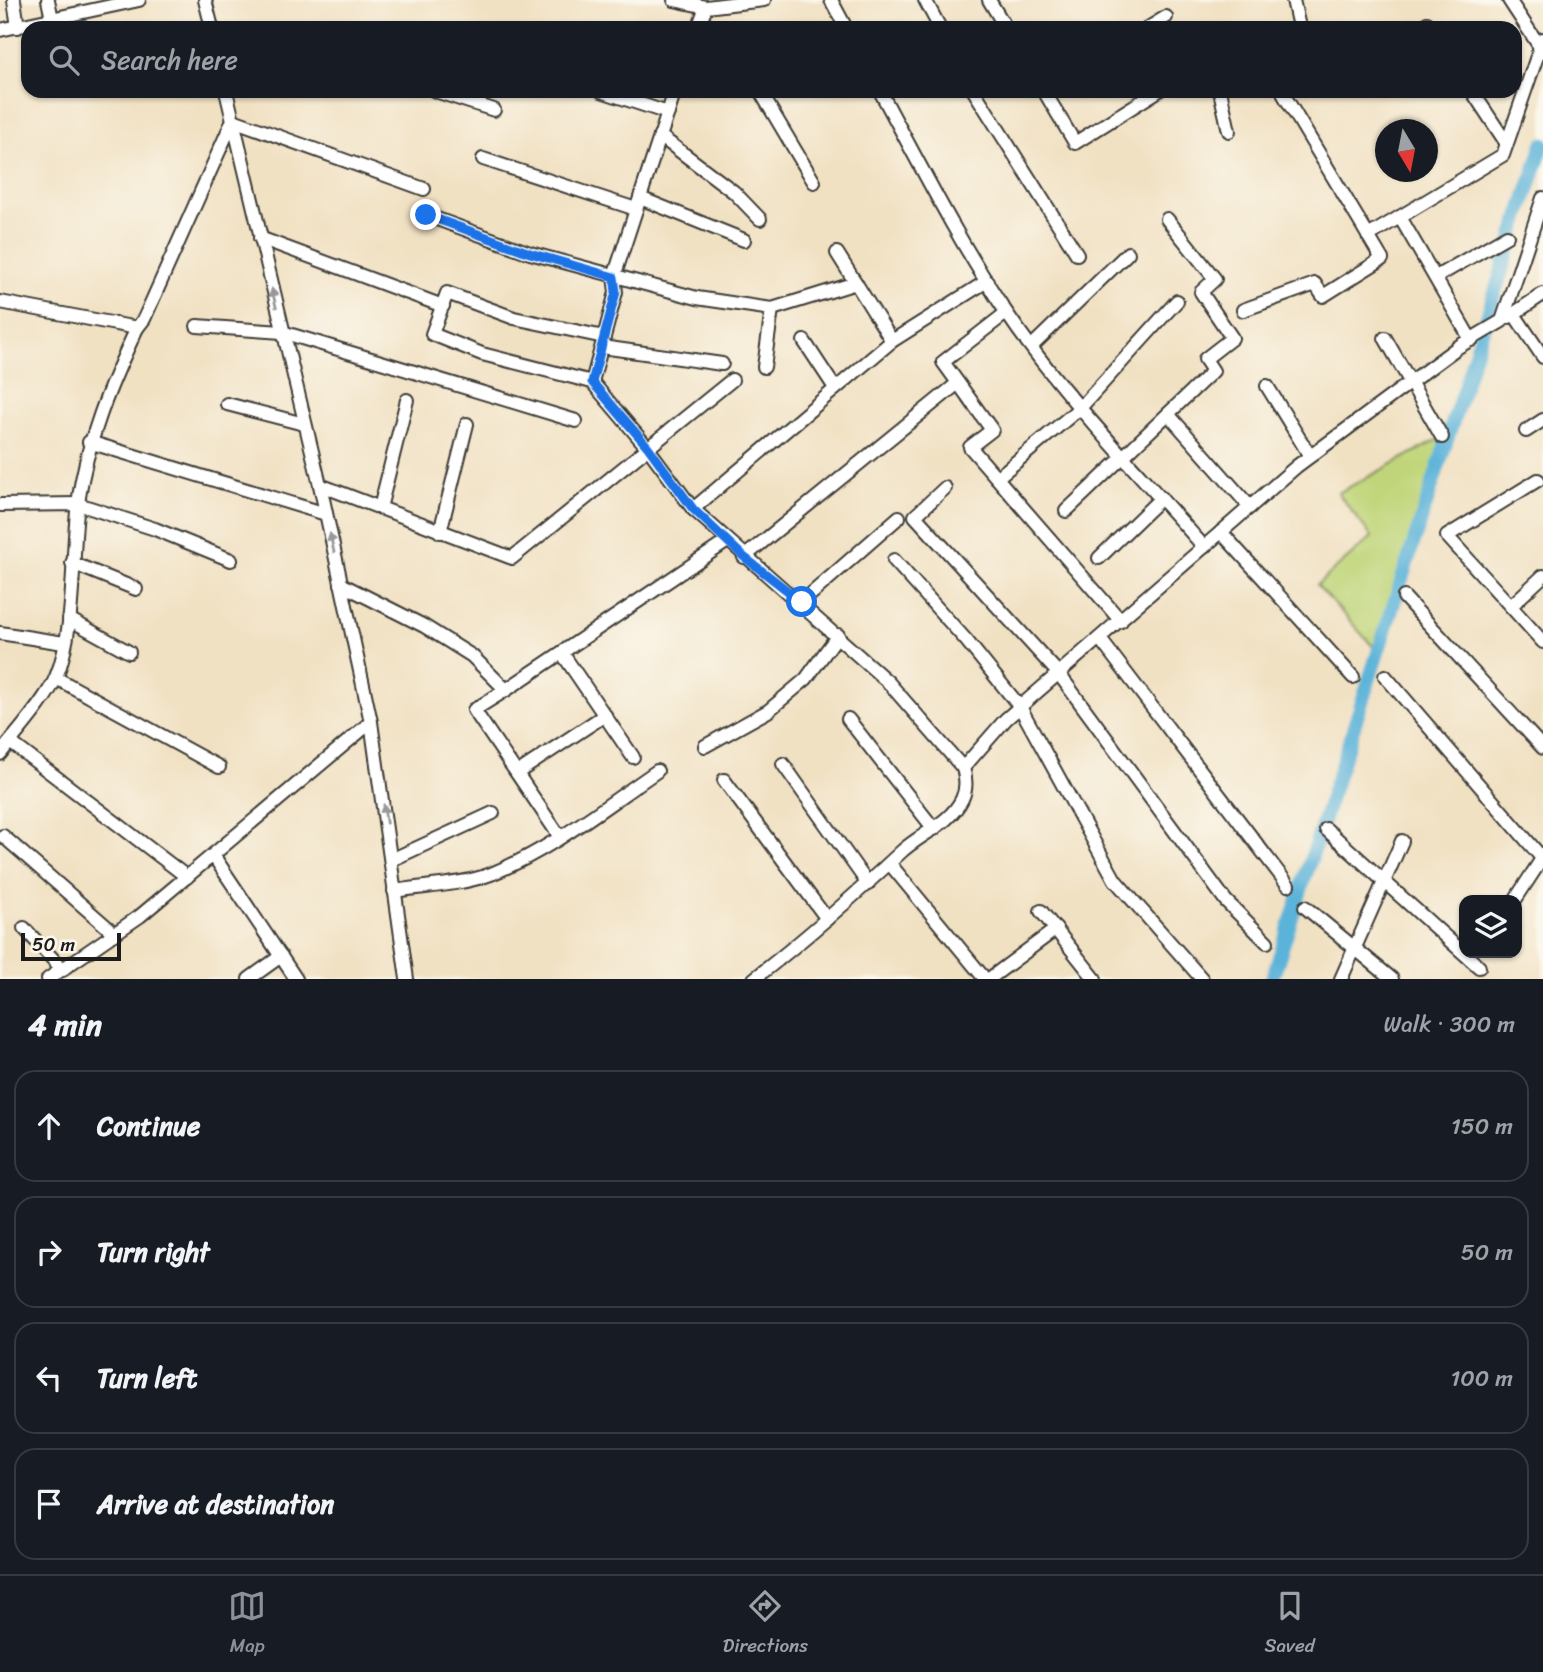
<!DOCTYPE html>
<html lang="en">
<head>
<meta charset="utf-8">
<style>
  :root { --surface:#171b24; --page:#242831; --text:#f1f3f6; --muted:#9ea1a6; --line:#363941; --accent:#8c9099 }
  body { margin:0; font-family:Sriracha,sans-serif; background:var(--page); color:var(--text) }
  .controls { position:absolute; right:21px; bottom:21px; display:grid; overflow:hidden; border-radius:14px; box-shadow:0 2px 5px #0004 }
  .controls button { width:63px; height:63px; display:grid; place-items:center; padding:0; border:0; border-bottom:2px solid var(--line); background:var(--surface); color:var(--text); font:35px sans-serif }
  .compass { position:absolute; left:1375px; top:119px; width:63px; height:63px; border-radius:50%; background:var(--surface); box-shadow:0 2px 5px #0004; rotate:170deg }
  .scale { position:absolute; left:21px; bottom:18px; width:100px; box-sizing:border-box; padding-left:7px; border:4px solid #1c1c1c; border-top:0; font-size:19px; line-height:24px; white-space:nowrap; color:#1c1c1c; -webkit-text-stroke:5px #fbf7ec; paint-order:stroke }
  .stop { position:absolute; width:21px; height:21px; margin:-16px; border:5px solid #1a73e8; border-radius:50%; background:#fff }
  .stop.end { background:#1a73e8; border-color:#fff; box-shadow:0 2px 7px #0008 }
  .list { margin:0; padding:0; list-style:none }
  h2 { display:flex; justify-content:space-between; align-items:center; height:91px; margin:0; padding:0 28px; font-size:30px }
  h2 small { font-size:23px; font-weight:400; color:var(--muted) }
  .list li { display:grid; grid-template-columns:46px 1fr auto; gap:21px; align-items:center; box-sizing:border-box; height:112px; margin:0 14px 14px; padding:0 14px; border:2px solid var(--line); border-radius:21px }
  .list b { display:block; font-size:26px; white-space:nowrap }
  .list em { font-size:23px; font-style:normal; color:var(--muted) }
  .icon { flex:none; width:38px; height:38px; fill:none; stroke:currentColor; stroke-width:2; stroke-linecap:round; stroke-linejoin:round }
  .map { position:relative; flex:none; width:1543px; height:979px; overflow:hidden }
  .search { position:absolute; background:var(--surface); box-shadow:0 2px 5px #0004; left:21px; right:21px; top:21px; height:77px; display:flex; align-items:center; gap:18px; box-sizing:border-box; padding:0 24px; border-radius:21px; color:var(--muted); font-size:26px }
  .sheet { height:595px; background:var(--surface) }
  nav { display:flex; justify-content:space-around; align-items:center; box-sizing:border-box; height:98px; border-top:2px solid var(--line); background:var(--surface); font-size:19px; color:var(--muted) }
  nav a { display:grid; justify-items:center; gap:4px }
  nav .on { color:var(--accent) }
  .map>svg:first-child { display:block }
</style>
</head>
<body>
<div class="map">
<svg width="1543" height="979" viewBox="0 0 1543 979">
  <rect width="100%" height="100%" fill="#fbf7ec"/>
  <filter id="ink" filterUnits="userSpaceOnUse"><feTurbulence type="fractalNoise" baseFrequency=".0143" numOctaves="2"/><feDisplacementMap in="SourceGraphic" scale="14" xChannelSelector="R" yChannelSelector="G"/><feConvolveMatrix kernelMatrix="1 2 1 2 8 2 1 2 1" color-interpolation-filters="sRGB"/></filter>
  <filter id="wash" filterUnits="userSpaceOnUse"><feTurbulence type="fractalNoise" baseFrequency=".00686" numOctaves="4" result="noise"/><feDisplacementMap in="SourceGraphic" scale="28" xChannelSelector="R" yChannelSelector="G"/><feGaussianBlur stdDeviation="1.57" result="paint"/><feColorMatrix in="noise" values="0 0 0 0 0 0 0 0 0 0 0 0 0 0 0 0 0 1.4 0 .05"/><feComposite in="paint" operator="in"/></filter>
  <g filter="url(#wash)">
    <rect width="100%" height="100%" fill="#f1e1c3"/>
    <!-- green -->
    <path fill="#c0d579" stroke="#6e784a" stroke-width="2" d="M1450,433l-71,220 -62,-68 55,-48 -34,-44z"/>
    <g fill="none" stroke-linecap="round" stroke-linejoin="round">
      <!-- canal -->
      <path stroke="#5cb3d9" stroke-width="14" d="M1272,979l271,-835"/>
    </g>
  </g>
  <g filter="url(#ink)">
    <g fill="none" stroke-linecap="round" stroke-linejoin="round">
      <defs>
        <g id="minor">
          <path d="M14,0l4,27"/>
          <path d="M48,0l4,19"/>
          <path d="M205,0l7,28"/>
          <path d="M674,0l32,7"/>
          <path d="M831,0l15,28"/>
          <path d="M925,0l15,28"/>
          <path d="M989,0l17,28"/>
          <path d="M1293,0l6,27 -4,1"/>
          <path d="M1509,0l31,47"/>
          <path d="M1427,23l3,5"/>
          <path d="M698,28l8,-21 58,-7"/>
          <path d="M1148,28l18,-11"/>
          <path d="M0,30l139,-30"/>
          <path d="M226,91l94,394 51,237 36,257"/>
          <path d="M435,91l59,19"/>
          <path d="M601,91l67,22"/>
          <path d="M760,91l54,91"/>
          <path d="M880,91c40,74 79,151 126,221 57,85 132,159 198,235"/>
          <path d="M974,91l103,163"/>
          <path d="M1044,91l31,52 83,-52"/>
          <path d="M1220,91l9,40"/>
          <path d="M1472,91l35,53"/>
          <path d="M660,136l74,56 26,27"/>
          <path d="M483,159l153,50"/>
          <path d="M640,198l104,42"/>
          <path d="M426,215l104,38 167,45 75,11 84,-26"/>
          <path d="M1400,217l71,123"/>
          <path d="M1368,236l135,-81 40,-116"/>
          <path d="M260,238l183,68"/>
          <path d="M837,253l55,88"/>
          <path d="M1436,277l71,-41"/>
          <path d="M0,302l137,26 7,-9 89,-199 191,69"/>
          <path d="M1243,310l72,-26 8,12 59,-37 -98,-164"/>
          <path d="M1006,313l-63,49 49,68 -22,17 151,174"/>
          <path d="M1514,314l29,43"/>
          <path d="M1509,317l34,-23"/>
          <path d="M197,326l85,6 294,89"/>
          <path d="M604,337l-90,-19 -67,-25 -15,41 50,20 110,28 55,65 46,62 195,173 75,86"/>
          <path d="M1385,338l57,99"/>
          <path d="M804,341l31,47"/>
          <path d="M1032,346l96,-93"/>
          <path d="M602,347l120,17"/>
          <path d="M764,367l8,-58"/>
          <path d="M592,382l24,-90 -2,-15 61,-186"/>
          <path d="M1267,386l43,70"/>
          <path d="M227,404l77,20"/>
          <path d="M1168,414l82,93"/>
          <path d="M1526,431l17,-11"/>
          <path d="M89,442l237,72"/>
          <path d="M997,478l84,-71 96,-106"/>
          <path d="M1538,480l-91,56 96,106"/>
          <path d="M320,485l192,73 220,-178"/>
          <path d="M945,488l-30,28 144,158 167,227 41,41"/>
          <path d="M0,505l78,-1 77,25 76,31"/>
          <path d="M380,508l27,-108"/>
          <path d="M693,509l199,-168 95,-60"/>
          <path d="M1066,511l147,-140 -8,-12 27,-21 -31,-46 14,-13 -48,-60"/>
          <path d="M440,532l27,-108"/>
          <path d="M1221,532l132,145"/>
          <path d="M744,557l214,-174"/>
          <path d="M1099,558l62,-60"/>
          <path d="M894,560l72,80 54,67 95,173 87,99"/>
          <path d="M72,563l64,26"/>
          <path d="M341,584l83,42 48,30 34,34 220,-148"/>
          <path d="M1404,597l139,151"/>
          <path d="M802,602l97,-85"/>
          <path d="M1511,606l32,-30"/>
          <path d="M69,619l60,33"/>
          <path d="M0,633l64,10"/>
          <path d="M1100,639l188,246"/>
          <path d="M562,653l71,104"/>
          <path d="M1385,676l157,182"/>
          <path d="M56,678l163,89"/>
          <path d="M506,690l-32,20 86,127"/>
          <path d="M848,719l86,110"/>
          <path d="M10,742l177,135"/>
          <path d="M705,746l63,-35 38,-32 32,-44"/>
          <path d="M0,754c15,-19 48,-56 56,-77 20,-47 15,-122 22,-174 9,-63 32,-118 59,-175"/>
          <path d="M783,764l85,120"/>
          <path d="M517,773l88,-58"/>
          <path d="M724,780l103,139"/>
          <path d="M1326,829l153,138"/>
          <path d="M3,836l112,98"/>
          <path d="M213,855l83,124"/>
          <path d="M391,860l102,-47"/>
          <path d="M890,864l95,115"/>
          <path d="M394,891c31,-5 68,-6 97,-17 60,-24 113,-67 166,-103"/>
          <path d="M1515,900l28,-43"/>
          <path d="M1305,907l87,72"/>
          <path d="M1041,911l54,68"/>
          <path d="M24,928l39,42"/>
          <path d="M48,979l92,-63 231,-194"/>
          <path d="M249,979l32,-23"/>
          <path d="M754,979c51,-40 100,-83 147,-127 19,-18 49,-28 61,-53 5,-10 4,-21 1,-31l43,-49 291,-253 161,-119 44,-26 41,-123"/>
          <path d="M989,979l67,-50"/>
          <path d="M1341,979l61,-138"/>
        </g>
      </defs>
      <!-- minor casing -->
      <use href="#minor" stroke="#3c3a35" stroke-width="16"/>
      <!-- minor -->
      <use href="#minor" stroke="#fff" stroke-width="12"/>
    </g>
    <!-- one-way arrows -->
    <defs><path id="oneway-solid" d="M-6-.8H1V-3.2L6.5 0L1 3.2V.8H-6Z" transform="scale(1.75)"/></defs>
    <g fill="#999">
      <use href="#oneway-solid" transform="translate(274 298) rotate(-103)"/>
      <use href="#oneway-solid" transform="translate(332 543) rotate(-102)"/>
      <use href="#oneway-solid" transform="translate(385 814) rotate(-98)"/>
    </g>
  </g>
  <g fill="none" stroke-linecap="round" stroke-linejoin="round" filter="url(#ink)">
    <!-- route -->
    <path stroke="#1a73e8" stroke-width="9" d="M426,215l104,38 84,24 2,15 -24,90 56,65 45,62 51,48 58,45"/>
  </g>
</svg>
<div class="controls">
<button><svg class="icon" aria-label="layers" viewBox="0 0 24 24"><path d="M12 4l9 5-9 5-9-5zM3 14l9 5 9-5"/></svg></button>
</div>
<svg class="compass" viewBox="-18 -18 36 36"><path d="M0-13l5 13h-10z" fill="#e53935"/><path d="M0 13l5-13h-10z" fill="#9ea1a6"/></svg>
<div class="scale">50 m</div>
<div class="stop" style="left:802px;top:602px"></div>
<div class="stop end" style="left:426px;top:215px"></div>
<div class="search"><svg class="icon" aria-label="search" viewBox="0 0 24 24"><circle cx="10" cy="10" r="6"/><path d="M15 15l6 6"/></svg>Search here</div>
</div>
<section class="sheet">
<h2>4 min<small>Walk · 300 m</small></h2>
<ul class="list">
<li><svg class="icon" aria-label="ahead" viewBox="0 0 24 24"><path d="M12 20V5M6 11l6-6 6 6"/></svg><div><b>Continue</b></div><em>150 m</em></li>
<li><svg class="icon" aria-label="right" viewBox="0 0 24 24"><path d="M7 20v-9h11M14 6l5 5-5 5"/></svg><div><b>Turn right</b></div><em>50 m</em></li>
<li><svg class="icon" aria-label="left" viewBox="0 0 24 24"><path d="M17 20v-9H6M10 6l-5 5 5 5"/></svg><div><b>Turn left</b></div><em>100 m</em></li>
<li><svg class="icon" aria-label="arrive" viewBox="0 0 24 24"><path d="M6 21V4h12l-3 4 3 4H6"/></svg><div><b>Arrive at destination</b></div></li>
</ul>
</section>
<nav>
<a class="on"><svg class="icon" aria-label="map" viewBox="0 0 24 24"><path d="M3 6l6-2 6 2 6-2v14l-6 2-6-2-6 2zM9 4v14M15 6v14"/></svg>Map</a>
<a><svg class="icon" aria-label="directions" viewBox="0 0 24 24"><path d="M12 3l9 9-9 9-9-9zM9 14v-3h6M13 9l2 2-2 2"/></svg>Directions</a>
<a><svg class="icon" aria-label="saved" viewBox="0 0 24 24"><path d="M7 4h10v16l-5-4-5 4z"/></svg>Saved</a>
</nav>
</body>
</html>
